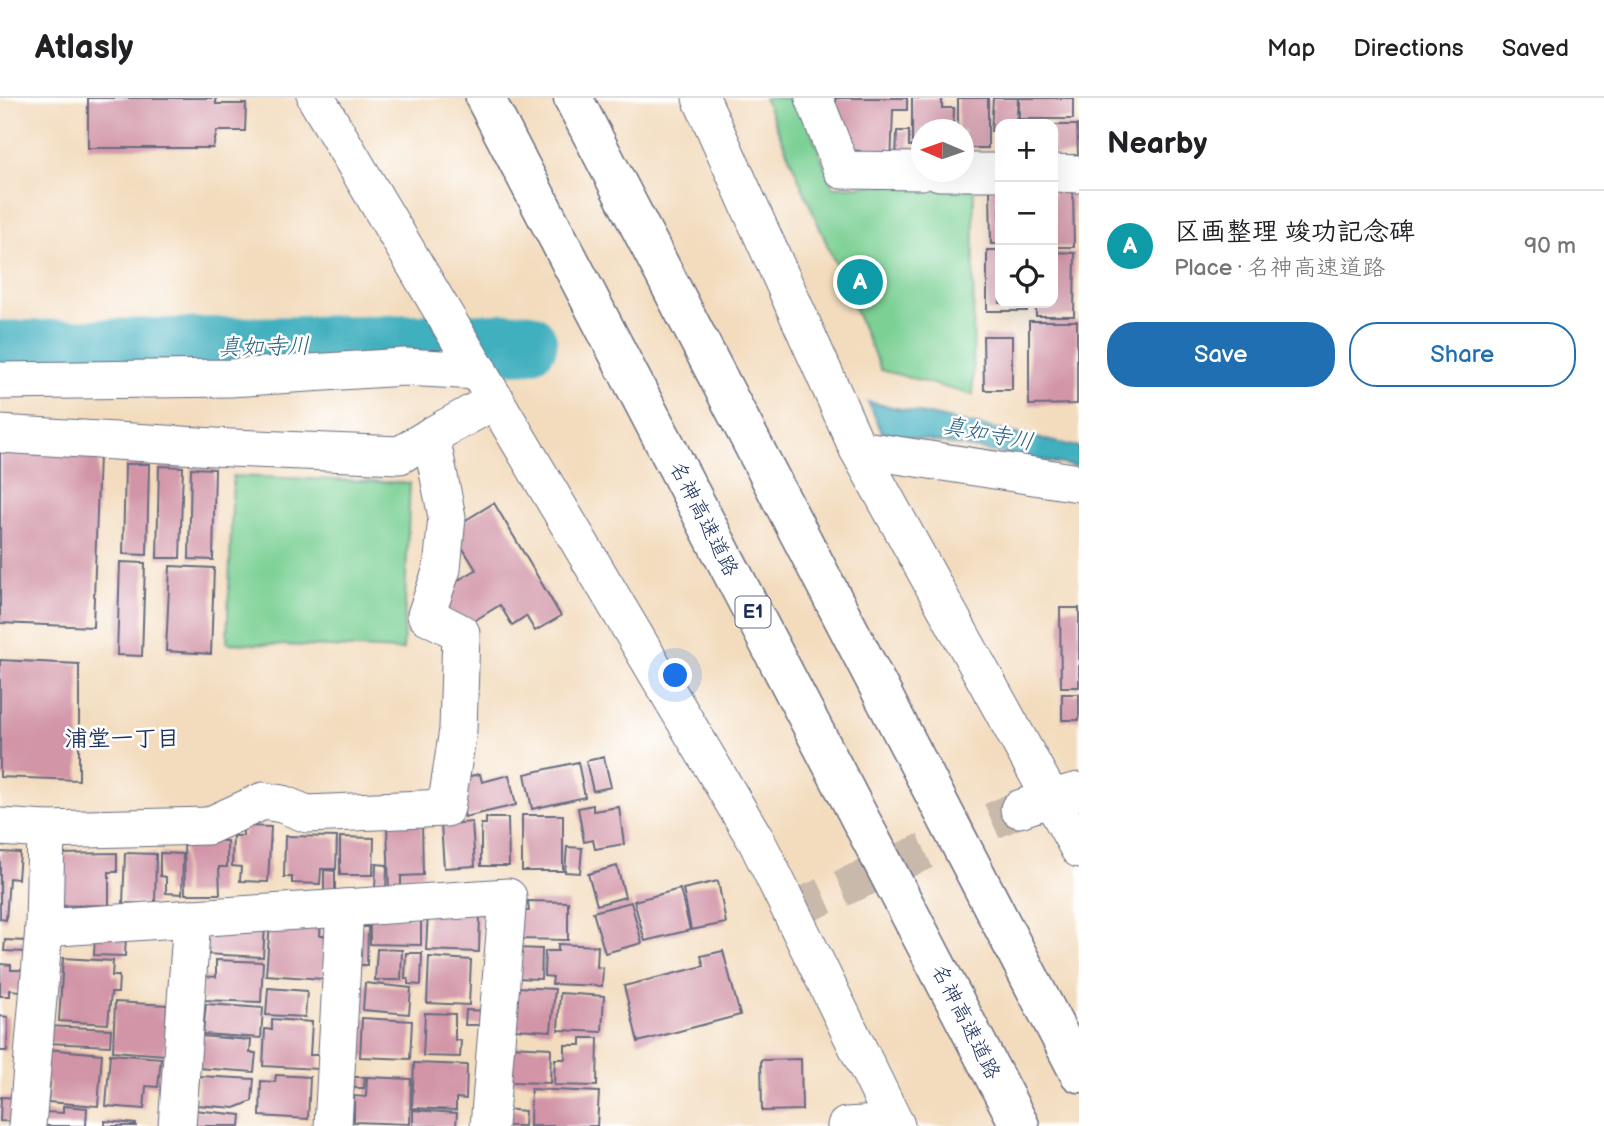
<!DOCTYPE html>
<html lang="en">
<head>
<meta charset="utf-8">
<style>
  :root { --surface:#fff; --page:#f2f2f2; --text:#202124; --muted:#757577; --line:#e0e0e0; --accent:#1f6fb2 }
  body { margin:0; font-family:"Balsamiq Sans","Klee One",sans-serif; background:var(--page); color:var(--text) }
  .controls { position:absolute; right:21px; top:21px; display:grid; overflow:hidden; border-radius:14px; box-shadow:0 7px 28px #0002 }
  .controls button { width:63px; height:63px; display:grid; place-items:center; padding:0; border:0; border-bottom:2px solid var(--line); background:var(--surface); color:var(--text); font:35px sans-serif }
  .compass { position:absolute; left:911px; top:21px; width:63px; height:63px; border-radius:50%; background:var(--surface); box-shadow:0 7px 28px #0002; rotate:272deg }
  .you { position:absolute; left:676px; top:578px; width:24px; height:24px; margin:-18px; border:5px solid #fff; border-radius:50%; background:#1a73e8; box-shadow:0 0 0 10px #1a73e833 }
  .badge { display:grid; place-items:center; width:46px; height:46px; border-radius:50%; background:var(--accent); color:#fff; font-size:23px; font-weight:700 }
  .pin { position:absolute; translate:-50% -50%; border:4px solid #fff; box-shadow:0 2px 7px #0006 }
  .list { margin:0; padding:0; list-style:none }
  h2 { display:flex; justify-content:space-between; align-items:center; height:91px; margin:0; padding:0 28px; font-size:30px }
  h2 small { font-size:23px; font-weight:400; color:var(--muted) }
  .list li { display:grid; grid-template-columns:46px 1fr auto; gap:21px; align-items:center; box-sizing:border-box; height:112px; padding:0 28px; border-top:2px solid var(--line) }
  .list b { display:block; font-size:26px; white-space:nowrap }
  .list p { margin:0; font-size:23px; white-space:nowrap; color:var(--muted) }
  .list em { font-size:23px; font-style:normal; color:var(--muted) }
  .actions { display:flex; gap:14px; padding:21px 28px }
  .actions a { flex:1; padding:16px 0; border:2px solid var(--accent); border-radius:28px; text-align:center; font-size:24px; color:var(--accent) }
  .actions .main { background:var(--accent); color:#fff }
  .icon { flex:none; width:38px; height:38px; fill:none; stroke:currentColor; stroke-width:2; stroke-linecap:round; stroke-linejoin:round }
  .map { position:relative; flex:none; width:1079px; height:1028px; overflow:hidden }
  header { display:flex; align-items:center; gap:42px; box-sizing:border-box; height:98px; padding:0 35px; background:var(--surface); border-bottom:2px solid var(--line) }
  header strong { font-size:33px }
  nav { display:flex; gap:38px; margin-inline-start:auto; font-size:24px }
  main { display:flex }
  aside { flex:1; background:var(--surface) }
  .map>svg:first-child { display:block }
</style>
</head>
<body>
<header>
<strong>Atlasly</strong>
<nav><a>Map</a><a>Directions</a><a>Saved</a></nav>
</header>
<main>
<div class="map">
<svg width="1079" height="1028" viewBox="0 0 1079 1028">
  <rect width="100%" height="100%" fill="#fff"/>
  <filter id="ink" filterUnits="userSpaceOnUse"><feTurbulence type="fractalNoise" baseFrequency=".0143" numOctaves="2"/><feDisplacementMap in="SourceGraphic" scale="14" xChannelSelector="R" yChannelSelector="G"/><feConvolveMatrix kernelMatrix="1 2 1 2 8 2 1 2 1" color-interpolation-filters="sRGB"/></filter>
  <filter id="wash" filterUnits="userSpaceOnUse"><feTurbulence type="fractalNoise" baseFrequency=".00686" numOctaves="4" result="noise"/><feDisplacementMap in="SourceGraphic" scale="28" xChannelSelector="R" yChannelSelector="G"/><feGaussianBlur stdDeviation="1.57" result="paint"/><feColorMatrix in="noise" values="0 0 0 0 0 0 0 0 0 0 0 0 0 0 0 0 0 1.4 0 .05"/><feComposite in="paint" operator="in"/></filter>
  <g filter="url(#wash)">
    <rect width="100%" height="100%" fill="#f3dcbe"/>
    <!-- green -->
    <g fill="#7cd094" stroke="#4c8079" stroke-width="2">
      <path d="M764,0h34l35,89 133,-5 8,7 -1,206 -92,-25z"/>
      <path d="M233,378l177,7 -7,167 -176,-7z"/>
    </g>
    <!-- water -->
    <path fill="#41afbe" stroke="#2e6f8e" stroke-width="2" d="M868,304l211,45v20l-197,-35z"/>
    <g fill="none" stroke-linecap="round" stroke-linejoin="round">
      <!-- river -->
      <path stroke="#41afbe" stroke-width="61" d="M0,253l527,-8"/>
    </g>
    <g id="blocks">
      <!-- building -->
      <g fill="#d295a7">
        <path d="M88,0h128v6h30l-1,27h-28l-4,17h-125z"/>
        <path d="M836,0h71v12h-14l-2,56 -32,-2 1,-13 -14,-1 -10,-32z"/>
        <path d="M912,0h30v10h12l-1,22h-31v12h-10z"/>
        <path d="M958,0h30v50h-24v-18h-6z"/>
        <path d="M993,0h25l-2,26h-16v8l-9,-1z"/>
        <rect x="1019" y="0" width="54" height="21"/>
        <path d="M1053,27h24l1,30h-25z"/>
        <path d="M897,33h12v15h13v19l-26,-1z"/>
        <path d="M1000,90v56h-9l-1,-55z"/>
        <path d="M1073,91l1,58h-21v-57z"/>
        <path d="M987,152h13v53h27v8h-40z"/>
        <path d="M1053,154l22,1 -1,63h-38v-13h17z"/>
        <path d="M1029,223h48v83l-48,1z"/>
        <path d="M983,238h29v54h-28z"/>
        <path d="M0,353l99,3 -6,173 -93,-4z"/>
        <path d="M125,366h24l-2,91 -24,-1z"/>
        <path d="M159,368l24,1 -3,91h-23z"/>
        <path d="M191,370l24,1 -2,91 -24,-1z"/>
        <path d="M494,405l67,113 -26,15 -9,-15 -14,9 -12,-20 -31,19 -31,-13 10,-25 28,-16 -25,-41z"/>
        <path d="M120,464l25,1 -3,93 -25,-1z"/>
        <path d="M170,468l44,2 -3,86 -45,-3z"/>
        <path d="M1060,510h19v79h-18z"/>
        <path d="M0,562l79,4v116l-79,-3z"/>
        <rect x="1062" y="596" width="17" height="26"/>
        <path d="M604,659l7,30 -18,4 -7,-30z"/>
        <path d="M578,664l7,35 -53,12 -7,-35z"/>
        <path d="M480,676l2,8 27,-7 7,30 -51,12 -9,-38z"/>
        <path d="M593,707v6l26,-4 5,37 -29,5 -2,-9 -9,2 -6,-34z"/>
        <rect x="522" y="717" width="41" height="56"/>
        <path d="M486,720h22l1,48h-28v-42h5z"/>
        <path d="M422,724l1,53 -22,1v15l-12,1 -2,-69z"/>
        <path d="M472,724l3,44 -31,2 -3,-43z"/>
        <path d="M243,728l28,1 -3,55 -28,-1 1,-14 -9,-1 1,-30h10z"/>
        <path d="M285,738l52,1 -1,32h-15l-1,15 -28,-1v-6h-8z"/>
        <path d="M340,739l34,1 -1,37h-33z"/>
        <path d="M184,743h43v26h-8l1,27h-35z"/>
        <path d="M567,749l15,1 -2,25 -15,-1z"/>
        <path d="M0,754l20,1 -2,26 -9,-1 -3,42 -6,-1z"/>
        <path d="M117,755v19h-8v33l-54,1v-52z"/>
        <path d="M125,755l31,1 -1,50 -32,-1z"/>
        <path d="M160,755l23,1 -1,40 -16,-1v-16l-6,-1z"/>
        <path d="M376,766l11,1 -1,25 -11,-1z"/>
        <path d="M617,768l8,31 -28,8 -9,-31z"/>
        <path d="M324,772l11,1v23l-11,1z"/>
        <path d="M718,783l8,42 -35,7 -8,-41z"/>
        <path d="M680,791l10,41 -45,11 -11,-40z"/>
        <path d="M528,803l40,1v38l-50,-1v-28h11z"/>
        <path d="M631,804l11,41 -37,10 -12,-41z"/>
        <path d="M428,814l52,1 -1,39 -53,-2z"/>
        <path d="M370,819h51v28l-51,-1z"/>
        <path d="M321,822l-1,16h6l-3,43 -57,-4 4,-52z"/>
        <path d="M205,825l60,3 -2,31 -59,-3z"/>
        <path d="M355,829h13l-1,38h-12z"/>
        <path d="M95,837l31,1 -1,20 -31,-1z"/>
        <path d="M5,842l21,1v11l-22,-1z"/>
        <path d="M558,846l40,2 -1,21 6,1 -1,18 -50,-2 1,-7 -9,-1 1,-25h13z"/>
        <path d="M516,850l26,1 -1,30 -26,-1z"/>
        <path d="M377,851l25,1 -1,30h-26z"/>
        <path d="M723,853l17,64 -102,27 -14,-56 80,-20 -3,-10z"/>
        <path d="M406,855h16l-1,32 -13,-1v-5h-3z"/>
        <path d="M429,859l42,3 -2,45 -42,-2z"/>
        <path d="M63,860l50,3 -1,15h7l-1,17h-7l-3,31 -49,-3z"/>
        <path d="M216,862l47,2 -2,40 -60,-2 1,-24 14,1z"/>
        <path d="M0,866l11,1v5h11l-1,21 -11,-1v6h-10z"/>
        <path d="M365,885l46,5 -2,26 -46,-4z"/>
        <path d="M516,889l39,2 -4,42 -37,-2z"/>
        <path d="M268,890l39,3 -2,26 -39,-2z"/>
        <path d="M560,895l44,3 -2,36 -44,-2z"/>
        <path d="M115,904l52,3 -2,50 -52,-4z"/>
        <path d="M206,906l57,4 -2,30 -58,-4z"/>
        <path d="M466,912l20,1v14h-21z"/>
        <path d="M425,915l30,1v26h6l-1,17 -37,-1z"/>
        <path d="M0,918l8,1 -1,34h-7z"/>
        <path d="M362,920l50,3 -2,38 -50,-2z"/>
        <path d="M272,921l40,3 -2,33h9l-1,14 -55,-3 2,-37 7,1z"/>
        <path d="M47,928l64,3 -1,17 -63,-3z"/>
        <path d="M200,938l51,4 -1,13h6l-2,19 -56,-4z"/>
        <path d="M581,940h17l-1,48 -43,-1 1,-26h10v-14h16z"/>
        <path d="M509,948l42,2 -1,35 -42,-1z"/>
        <path d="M46,951l56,5 -4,52 -50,-4 2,-19h-6z"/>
        <path d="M110,956l51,4 -3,29 -12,-1 -2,23 -38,-3z"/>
        <path d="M801,961l1,51 -40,1 -1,-51z"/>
        <path d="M414,965l53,2 -1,34 -10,-1v12l-44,-2z"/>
        <path d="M276,977l34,2 -2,42 -48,-3 1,-35 14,1z"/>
        <path d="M199,978l55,3 -2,22 -17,7 -38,-3z"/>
        <path d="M346,979h19l-1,11h-18z"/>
        <path d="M367,979l44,2 -1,45 -56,-2v-26l12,1z"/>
        <path d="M531,991l68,3 -2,34h-67z"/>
        <path d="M1,999l19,1 -1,24 -19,-1z"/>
        <path d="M63,1008l24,2 -1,18h-43l1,-14 19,1z"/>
        <path d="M504,1011l21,2 -1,15h-21z"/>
        <path d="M194,1012l47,5 -1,11h-48z"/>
        <path d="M413,1012l44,3 -1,13h-43z"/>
        <path d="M105,1023l31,3v2h-31z"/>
      </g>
    </g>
  </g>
  <g filter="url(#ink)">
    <use href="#blocks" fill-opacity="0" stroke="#676c80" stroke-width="2"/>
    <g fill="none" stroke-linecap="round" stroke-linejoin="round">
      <!-- minor-tunnel -->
      <path stroke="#c8b9ab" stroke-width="37" stroke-dasharray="37 18" stroke-linecap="butt" d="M791,813l228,-102"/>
      <defs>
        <g id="minor">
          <path d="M316,0l441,744 139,284"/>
          <path d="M701,0l157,351 221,400"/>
          <path d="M814,0l28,72 80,1"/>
          <path d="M939,74h61"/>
          <path d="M1053,75l26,1"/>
          <path d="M0,283l230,-3 174,-11 75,4"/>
          <path d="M0,336l231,14 169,7 31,-19"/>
          <path d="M858,351l221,34"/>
          <path d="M1019,711l32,-11 28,-7"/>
          <path d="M0,729l46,3 162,-4 55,-25 19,3 25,10 139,-6 12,-78 3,-97 -35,-18 16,-46 5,-52 -16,-81 65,-36"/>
          <path d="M44,830l2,-98"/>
          <path d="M27,1028l17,-198 464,-31 -19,229"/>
          <path d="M177,1028l15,-208"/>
          <path d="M333,1028l12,-218"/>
          <path d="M846,1028l49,-3"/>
        </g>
        <g id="highway">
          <path d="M485,0l535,1028"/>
          <path d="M573,0l506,975"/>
        </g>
      </defs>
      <!-- minor casing -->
      <use href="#minor" stroke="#676c80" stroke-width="39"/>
      <!-- highway casing -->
      <use href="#highway" stroke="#676c80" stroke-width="41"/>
      <!-- minor -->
      <use href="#minor" stroke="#fff" stroke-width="37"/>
      <!-- highway -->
      <use href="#highway" stroke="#fff" stroke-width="38"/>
    </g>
  </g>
  <g text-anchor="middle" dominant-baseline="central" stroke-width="5" stroke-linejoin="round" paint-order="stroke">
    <!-- shield labels -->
    <rect fill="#fff" stroke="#5f6d8e" stroke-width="2" x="735.5" y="498.5" width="35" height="31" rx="5"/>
    <g font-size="19" font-weight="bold" fill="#1b2f5e">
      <text x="753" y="514">E1</text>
    </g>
    <!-- street labels -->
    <g font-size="21" fill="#1b2f5e" stroke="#fff">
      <text transform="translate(704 421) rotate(63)">名神高速道路</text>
      <text transform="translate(966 924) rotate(63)">名神高速道路</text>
    </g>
    <!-- water labels -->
    <g font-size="23" font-style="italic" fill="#2a6284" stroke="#fff">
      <text transform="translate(264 249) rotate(-1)">真如寺川</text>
      <text transform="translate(988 336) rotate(11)">真如寺川</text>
    </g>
    <!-- neighbourhood labels -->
    <g font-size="23" font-weight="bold" fill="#1b2f5e" stroke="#fff">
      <text x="122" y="641">浦堂一丁目</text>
    </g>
  </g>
</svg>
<div class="controls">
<button>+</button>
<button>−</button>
<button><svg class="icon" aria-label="locate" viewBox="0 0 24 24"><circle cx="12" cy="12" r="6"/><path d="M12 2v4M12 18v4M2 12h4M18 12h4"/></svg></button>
</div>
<svg class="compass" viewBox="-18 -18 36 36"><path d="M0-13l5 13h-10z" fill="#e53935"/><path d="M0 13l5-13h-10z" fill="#757577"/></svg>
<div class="you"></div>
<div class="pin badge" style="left:860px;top:184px;background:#0f9aa8">A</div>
</div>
<aside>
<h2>Nearby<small></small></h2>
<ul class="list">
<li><span class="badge" style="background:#0f9aa8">A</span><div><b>区画整理 竣功記念碑</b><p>Place · 名神高速道路</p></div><em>90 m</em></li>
</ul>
<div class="actions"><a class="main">Save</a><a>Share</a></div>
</aside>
</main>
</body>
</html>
